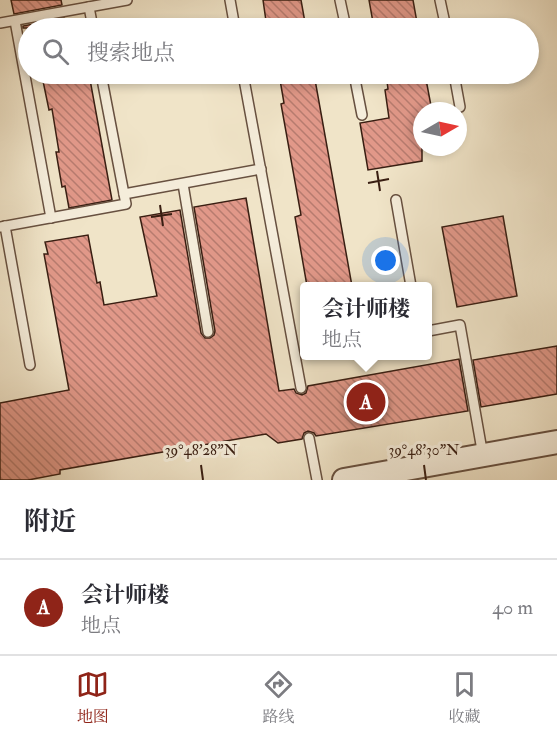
<!DOCTYPE html>
<html lang="zh">
<head>
<meta charset="utf-8">
<style>
  :root { --surface:#fff; --page:#f2f2f3; --text:#2b2b33; --muted:#7c7c81; --line:#e1e1e2; --accent:#8f2418 }
  body { margin:0; font-family:"IM FELL Double Pica","Noto Serif SC",serif; background:var(--page); color:var(--text) }
  .compass { position:absolute; left:413px; top:102px; width:54px; height:54px; border-radius:50%; background:var(--surface); box-shadow:0 3px 9px #0003; rotate:81deg }
  .you { position:absolute; left:386px; top:261px; width:21px; height:21px; margin:-15px; border:4px solid #fff; border-radius:50%; background:#1a73e8; box-shadow:0 0 0 9px #1a73e833 }
  .badge { display:grid; place-items:center; width:39px; height:39px; border-radius:50%; background:var(--accent); color:#fff; font-size:20px; font-weight:700 }
  .pin { position:absolute; translate:-50% -50%; border:3px solid #fff; box-shadow:0 2px 6px #0006 }
  .popup { position:absolute; left:300px; top:282px; width:132px; height:78px; box-sizing:border-box; display:grid; place-content:center; border-radius:6px; background:var(--surface); filter:drop-shadow(0 2px 4px #0005); font-size:20px; white-space:nowrap; color:var(--muted) }
  .popup b { font-size:22px; color:var(--text) }
  .popup::after { content:''; position:absolute; left:50%; top:100%; margin-left:-12px; border:12px solid transparent; border-top-color:var(--surface) }
  .list { margin:0; padding:0; list-style:none }
  h2 { display:flex; justify-content:space-between; align-items:center; height:78px; margin:0; padding:0 24px; font-size:26px }
  h2 small { font-size:20px; font-weight:400; color:var(--muted) }
  .list li { display:grid; grid-template-columns:39px 1fr auto; gap:18px; align-items:center; box-sizing:border-box; height:96px; padding:0 24px; border-top:2px solid var(--line) }
  .list b { display:block; font-size:22px; white-space:nowrap }
  .list p { margin:0; font-size:20px; white-space:nowrap; color:var(--muted) }
  .list em { font-size:20px; font-style:normal; color:var(--muted) }
  .icon { flex:none; width:33px; height:33px; fill:none; stroke:currentColor; stroke-width:2; stroke-linecap:round; stroke-linejoin:round }
  .map { position:relative; flex:none; width:557px; height:480px; overflow:hidden }
  .search { position:absolute; background:var(--surface); box-shadow:0 3px 9px #0003; left:18px; right:18px; top:18px; height:66px; display:flex; align-items:center; gap:15px; box-sizing:border-box; padding:0 21px; border-radius:33px; color:var(--muted); font-size:22px }
  .sheet { height:174px; background:var(--surface) }
  nav { display:flex; justify-content:space-around; align-items:center; box-sizing:border-box; height:84px; border-top:2px solid var(--line); background:var(--surface); font-size:16px; color:var(--muted) }
  nav a { display:grid; justify-items:center; gap:3px }
  nav .on { color:var(--accent) }
  .map>svg:first-child { display:block }
</style>
</head>
<body>
<div class="map">
<svg width="557" height="480" viewBox="0 0 557 480">
  <defs>
    <pattern id="building-back-hatch" width="6" height="6" patternUnits="userSpaceOnUse" patternTransform="scale(1.5)"><rect width="6" height="6" fill="#e19889"/><path d="M-1 5l2 2M0 0l6 6M5-1l2 2" fill="none" stroke="#b77b6f"/></pattern>
  </defs>
  <rect width="100%" height="100%" fill="#f0e4c8"/>
  <filter id="stains"><feTurbulence type="fractalNoise" baseFrequency=".00333" numOctaves="4"/><feColorMatrix values="0 0 0 0 .2 0 0 0 0 .09 0 0 0 0 .02 0 0 0 .5 -.17"/></filter>
  <radialGradient id="worn" r=".72"><stop offset=".6" stop-color="#630" stop-opacity="0"/><stop offset="1" stop-color="#630" stop-opacity=".3"/></radialGradient>
  <!-- building -->
  <g fill="url(#building-back-hatch)" stroke="#391e12" stroke-width="1.5">
    <path d="M11,0h50l1,5 -48,9z"/>
    <path d="M263,0h38l5,28h-39z"/>
    <path d="M369,0h44l5,28h-44z"/>
    <path d="M64,18l3,10h-44v-2z"/>
    <path d="M45,74h44l23,126 -43,8 -4,-22 -3,1 -6,-35h3l-7,-43 -3,1 -6,-29 3,-1z"/>
    <path d="M279,74h35l38,212h-45l-12,-69 6,-2 -20,-111 3,-1z"/>
    <path d="M386,74h39l7,37h-10v50l-54,9 -8,-47 29,-5 -4,-28 3,-1z"/>
    <path d="M246,198l33,193 15,-2 2,4 6,2 4,-2 2,-7 151,-27 9,52 -152,25 -2,-3 -6,-2 -4,2 -2,6 -24,4 -12,-9 -206,36v4l-32,6h-28v-77l69,-13 -25,-136h4l-3,-12 43,-7 9,48 3,-1 4,23 53,-9 -17,-79 40,-7 21,123 4,5h5l4,-3 1,-4 -21,-124z"/>
    <path d="M503,216l14,80 -60,11 -15,-80z"/>
    <path d="M557,346v48l-76,13 -8,-47z"/>
  </g>
  <g fill="none" stroke-linecap="round" stroke-linejoin="round">
    <defs>
      <g id="service">
        <path d="M230,0l5,28"/>
        <path d="M340,0l6,28"/>
        <path d="M440,0l6,28"/>
        <path d="M89,7l4,21"/>
        <path d="M15,21l36,197"/>
        <path d="M0,23l127,-23"/>
        <path d="M101,74l23,120"/>
        <path d="M243,74l58,314"/>
        <path d="M354,74l8,41"/>
        <path d="M454,74l6,33"/>
        <path d="M183,184l25,148"/>
        <path d="M396,200l15,86"/>
        <path d="M5,226l25,139"/>
        <path d="M0,227l126,-23 -2,-10 137,-25"/>
        <path d="M428,331l32,-6 23,131"/>
        <path d="M309,438l8,42"/>
      </g>
      <path id="tertiary" d="M344,480l213,-38"/>
    </defs>
    <!-- service casing -->
    <use href="#service" stroke="#675040" stroke-width="12"/>
    <!-- tertiary casing -->
    <use href="#tertiary" stroke="#675040" stroke-width="26"/>
    <!-- service -->
    <use href="#service" stroke="#f5eddb" stroke-width="9"/>
    <!-- tertiary -->
    <use href="#tertiary" stroke="#f5eddb" stroke-width="22"/>
  </g>
  <!-- ticks -->
  <path fill="none" stroke="#391e12" stroke-width="2" d="M377,171l3,20M368,183l21,-4M160,205l3,21M151,217l21,-3M201,465l2,15M424,465l2,15"/>
  <g font-size="15" text-anchor="middle" fill="#391e12" stroke="#f5eddb" stroke-width="6" stroke-linejoin="round" paint-order="stroke">
    <text x="201" y="455">39°48'28"N</text>
    <text x="424" y="455">39°48'30"N</text>
  </g>
  <rect width="100%" height="100%" filter="url(#stains)"/>
  <rect width="100%" height="100%" fill="url(#worn)"/>
</svg>
<svg class="compass" viewBox="-18 -18 36 36"><path d="M0-13l5 13h-10z" fill="#e53935"/><path d="M0 13l5-13h-10z" fill="#7c7c81"/></svg>
<div class="you"></div>
<div class="pin badge" style="left:366px;top:402px">A</div>
<div class="popup"><b>会计师楼</b>地点</div>
<div class="search"><svg class="icon" aria-label="search" viewBox="0 0 24 24"><circle cx="10" cy="10" r="6"/><path d="M15 15l6 6"/></svg>搜索地点</div>
</div>
<section class="sheet">
<h2>附近<small></small></h2>
<ul class="list">
<li><span class="badge">A</span><div><b>会计师楼</b><p>地点</p></div><em>40 m</em></li>
</ul>
</section>
<nav>
<a class="on"><svg class="icon" aria-label="map" viewBox="0 0 24 24"><path d="M3 6l6-2 6 2 6-2v14l-6 2-6-2-6 2zM9 4v14M15 6v14"/></svg>地图</a>
<a><svg class="icon" aria-label="directions" viewBox="0 0 24 24"><path d="M12 3l9 9-9 9-9-9zM9 14v-3h6M13 9l2 2-2 2"/></svg>路线</a>
<a><svg class="icon" aria-label="saved" viewBox="0 0 24 24"><path d="M7 4h10v16l-5-4-5 4z"/></svg>收藏</a>
</nav>
</body>
</html>
